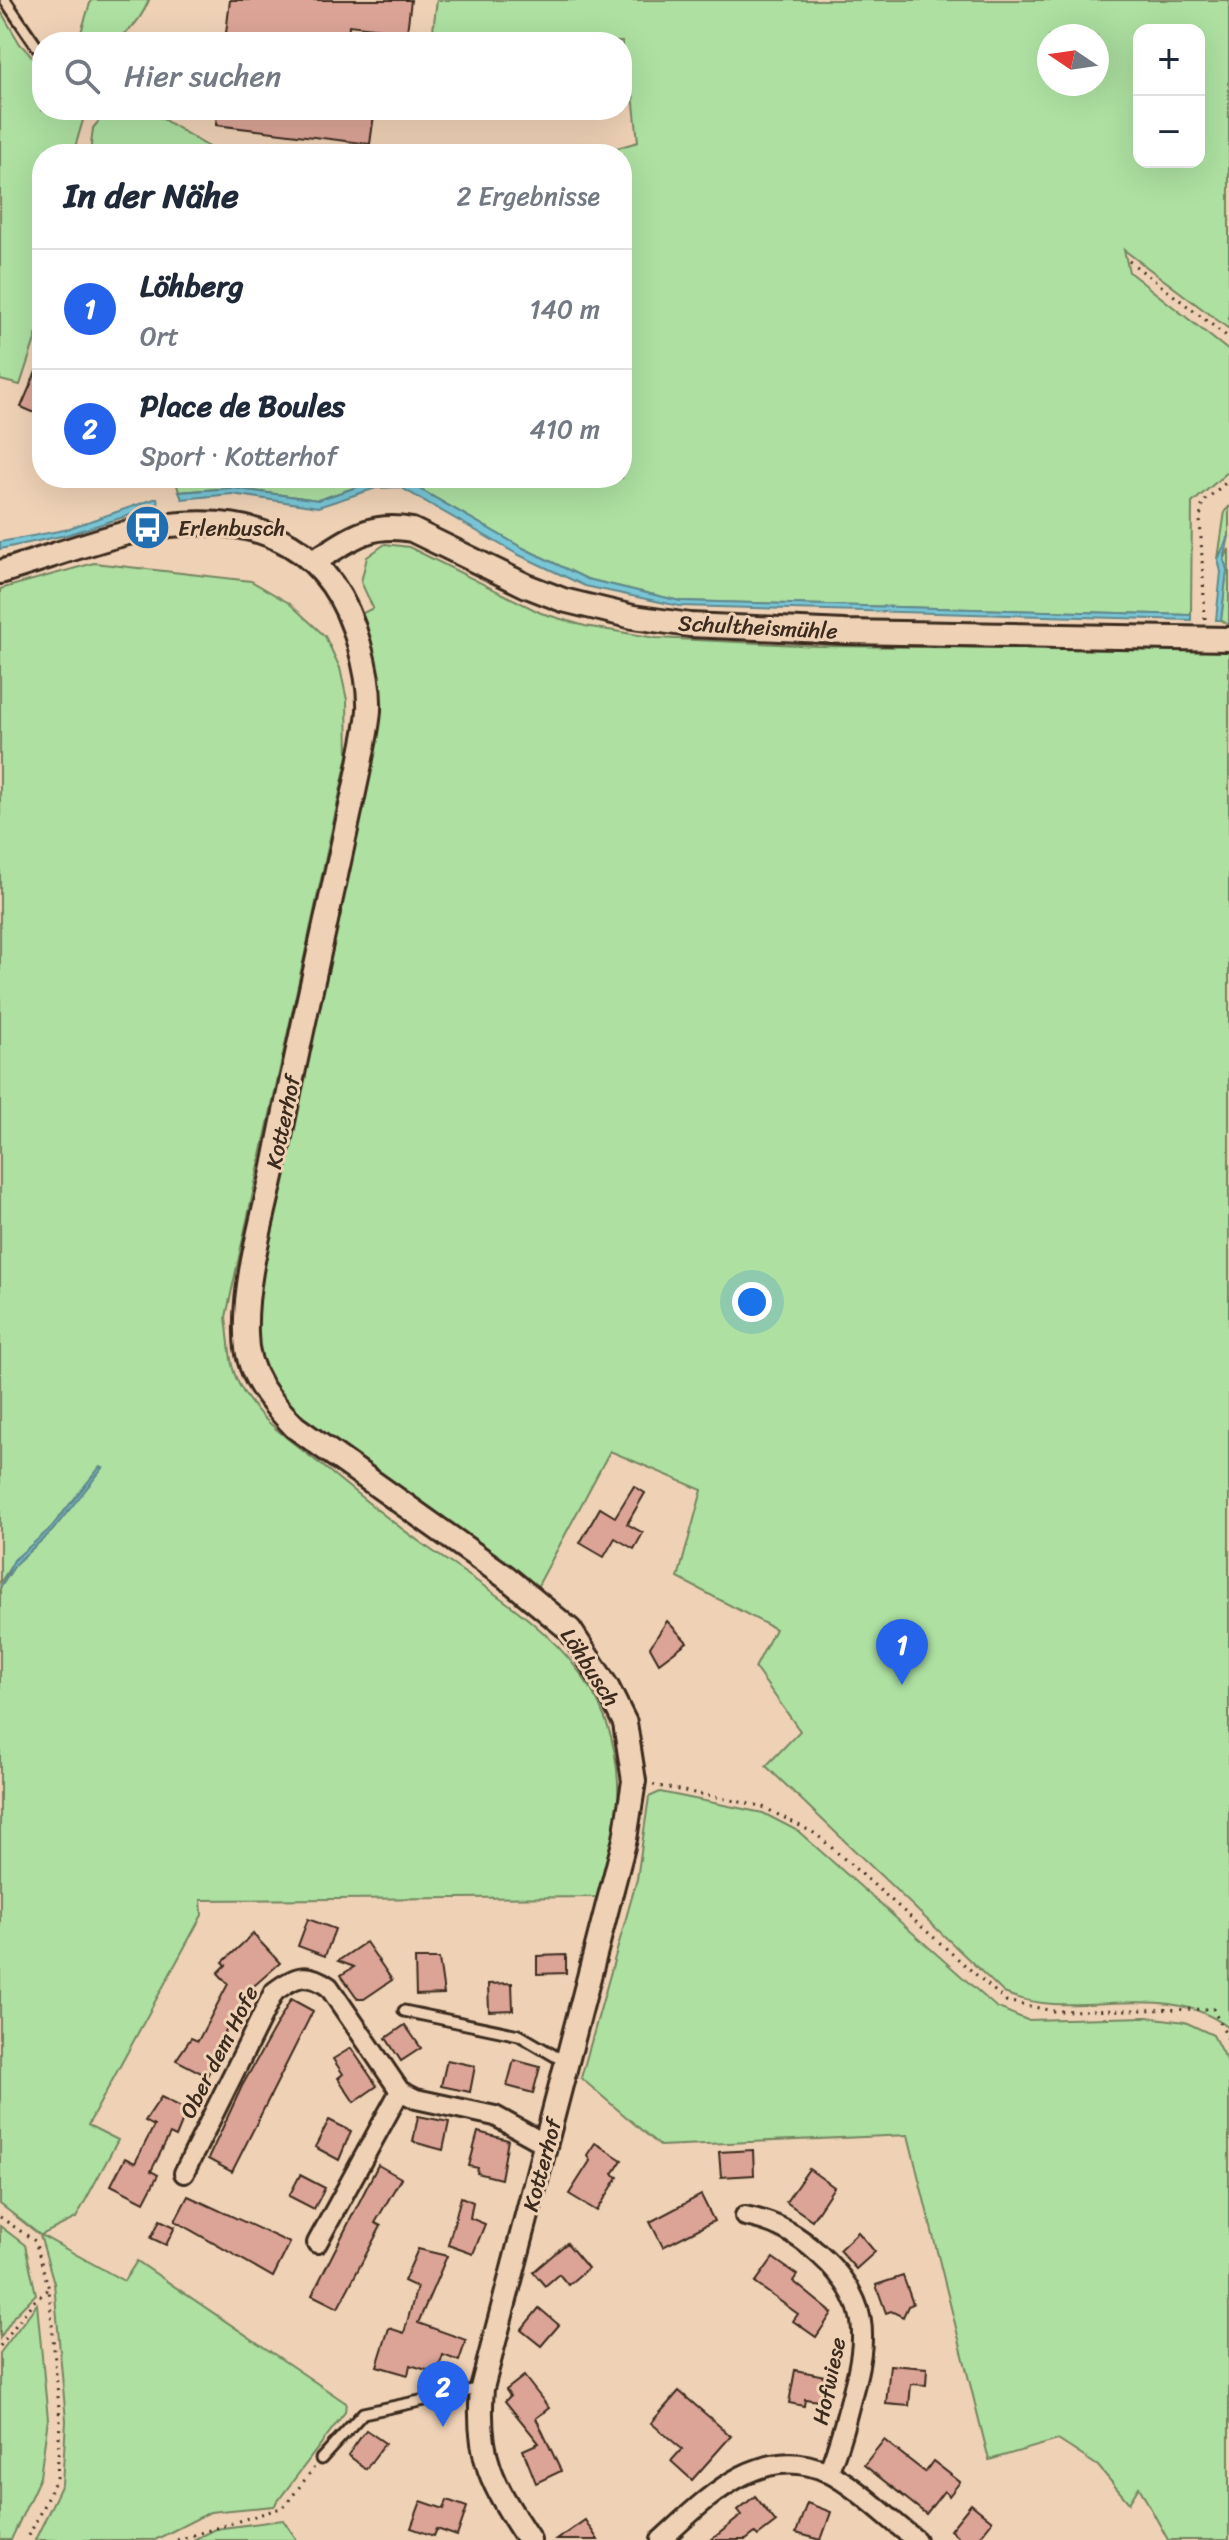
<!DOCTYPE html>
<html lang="de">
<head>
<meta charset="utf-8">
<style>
  :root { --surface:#fff; --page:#f6f6f7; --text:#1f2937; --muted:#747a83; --line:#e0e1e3; --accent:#2563eb }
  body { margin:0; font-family:Sriracha,sans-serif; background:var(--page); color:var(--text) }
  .controls { position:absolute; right:24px; top:24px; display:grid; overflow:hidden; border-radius:16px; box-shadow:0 8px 32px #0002 }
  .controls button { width:72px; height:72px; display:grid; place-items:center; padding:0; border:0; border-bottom:2px solid var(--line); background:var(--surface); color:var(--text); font:40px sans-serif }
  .compass { position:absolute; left:1037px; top:24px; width:72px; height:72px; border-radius:50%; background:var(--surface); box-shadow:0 8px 32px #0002; rotate:283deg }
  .you { position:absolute; left:752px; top:1302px; width:28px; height:28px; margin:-20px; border:6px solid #fff; border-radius:50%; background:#1a73e8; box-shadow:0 0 0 12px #1a73e833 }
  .badge { display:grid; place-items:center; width:52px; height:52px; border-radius:50%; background:var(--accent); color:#fff; font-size:26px; font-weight:700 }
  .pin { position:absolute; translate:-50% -66px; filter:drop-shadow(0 2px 4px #0008) }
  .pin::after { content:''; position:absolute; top:42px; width:28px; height:24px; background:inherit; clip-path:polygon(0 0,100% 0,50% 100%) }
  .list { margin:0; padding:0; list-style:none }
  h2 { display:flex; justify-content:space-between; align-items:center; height:104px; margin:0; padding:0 32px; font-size:34px }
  h2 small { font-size:26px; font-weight:400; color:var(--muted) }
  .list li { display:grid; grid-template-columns:52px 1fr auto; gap:24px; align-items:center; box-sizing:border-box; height:120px; padding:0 32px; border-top:2px solid var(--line) }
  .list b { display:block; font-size:30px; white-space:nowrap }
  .list p { margin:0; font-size:26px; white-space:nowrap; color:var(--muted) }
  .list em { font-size:26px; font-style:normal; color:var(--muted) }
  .icon { flex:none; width:44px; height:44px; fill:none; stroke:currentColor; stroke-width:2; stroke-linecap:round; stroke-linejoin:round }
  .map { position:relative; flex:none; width:1229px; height:2540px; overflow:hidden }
  .search { position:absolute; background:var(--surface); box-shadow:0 8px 32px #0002; left:32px; top:32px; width:600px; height:88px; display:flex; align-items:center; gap:20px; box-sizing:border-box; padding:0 28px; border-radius:32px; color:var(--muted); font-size:30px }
  .panel { position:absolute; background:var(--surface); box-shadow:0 8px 32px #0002; left:32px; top:144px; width:600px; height:344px; border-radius:32px }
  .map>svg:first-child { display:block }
</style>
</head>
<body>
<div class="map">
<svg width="1229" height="2540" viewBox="0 0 1229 2540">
  <rect width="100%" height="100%" fill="#efd2b6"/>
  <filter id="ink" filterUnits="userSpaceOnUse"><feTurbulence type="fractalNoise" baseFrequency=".0125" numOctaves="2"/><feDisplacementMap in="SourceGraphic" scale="16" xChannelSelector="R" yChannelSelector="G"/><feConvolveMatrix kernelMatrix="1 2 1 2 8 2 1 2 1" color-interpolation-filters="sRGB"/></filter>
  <g filter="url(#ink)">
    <!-- green -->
    <g fill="#ade0a1" stroke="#748560" stroke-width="2" fill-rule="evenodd">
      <path d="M91,0h58c-16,37 -33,42 -71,42z"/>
      <path d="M437,0h792v329l-105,-79 5,22 100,79v120l-37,32 -1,112 -511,-14 -93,-22 -66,-32 -119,-68 -27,2 -57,19 -86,-12 -53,4 -4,-14h447v-324h-26l42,-12 -5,-48h-11v-52h-202l13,-12zM1139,30h60v132h-60zM1049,36h48v48h-48z"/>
      <path d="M0,10l20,34 22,23v43h44l-13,44h-31v164l-22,67 -20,-5z"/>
      <path d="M108,110h40l72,44h-130l3,-26z"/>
      <path d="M1229,507v29l-11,23 7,-48z"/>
      <path d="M385,544l24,3 132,66 44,13 71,12 161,8 412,4v1378c-66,-52 -154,-4 -225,-35l-238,-227 34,-35 -45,-63 20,-39 -97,-51 24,-88 -92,-39 -76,142 -264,-198 -21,-62 116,-570 -6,-148 14,-7 -12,-26 6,-25z"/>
      <path d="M1229,549v76l-8,-5 6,-50 -3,-10z"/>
      <path d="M94,563l157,18 38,22 36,33 15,32 7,32 1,55 -122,562c2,15 3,32 6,48 11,46 57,74 92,102 36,29 72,59 110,85 94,64 189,120 184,250 -2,32 -12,64 -20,95l-397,3 1,15 -114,210 30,15 -42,78 -35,17 83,46 13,-20 209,142 -1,9 -71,94 -64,6 -55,28h-120l27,-56 4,-63 -12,-138 -14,-48 -40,-31v-616l17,-26 35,-31 49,-64 -51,62 -35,31 -15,23v-994z"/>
      <path d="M660,1792l103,21 35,18 198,176 31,13 120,-3 38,5 28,13 16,31v474h-61l-29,-53 -10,16 -31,-37 -40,-26 -69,20 -81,-325 -248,11 -79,-68 56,-199 12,-82z"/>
      <path d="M0,2226l25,19 11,49 -22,22 -14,22z"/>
      <path d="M37,2304l11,115 -8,58 -29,63h-11v-187z"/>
      <path d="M283,2520l14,20h-104l22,-11z"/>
    </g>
    <!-- water -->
    <g fill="#79c6d7" stroke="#60888d" stroke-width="2">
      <path d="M402,479l119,68 66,32 93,22 511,14v5l-512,-14 -94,-20 -68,-32 -117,-67 -24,1 -58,19 -86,-13 -50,5 -3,-7 53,-4 86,12 57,-19z"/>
      <path d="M157,498l2,8 -93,29 -66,14v-7l64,-12z"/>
      <path d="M1229,536l-5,24 3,10 -6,50h-5l5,-48 -3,-13z"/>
      <path d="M100,1467l3,1 -51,63 -35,31 -17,26 14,-28 36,-31z"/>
    </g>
    <!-- building -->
    <g fill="#dca497" stroke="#3b2a1e" stroke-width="2">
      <path d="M230,0h181l-4,32 -58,-7 -1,17h-123z"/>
      <path d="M217,110h140l-1,3 18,2 -4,29 -154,-19z"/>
      <path d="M42,358v58l-21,-9z"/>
      <path d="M634,1486l11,7 -18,31 16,9 -9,16 -19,-11 -11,19 -24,-14 20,-35 15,9z"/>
      <path d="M667,1621l20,21 -28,21 -9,-16z"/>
      <path d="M308,1919l27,10 -10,27 -27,-10z"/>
      <path d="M253,1934l27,29 -41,36 11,6 -13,26 -9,-5 -18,35 4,2 -7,13 -31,-16 15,-22 7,3 30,-57 -10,-11 8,-8 -3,-3z"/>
      <path d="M366,1942l26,38 -28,19h-6l-17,-24 13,-8 -16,-6z"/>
      <path d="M566,1955v18l-29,1v-18z"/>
      <path d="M415,1959h24l5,35 -28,1z"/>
      <path d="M512,1983l1,27 -24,1 -1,-27z"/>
      <path d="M291,1999l22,12 -81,161 -24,-13 34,-73z"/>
      <path d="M405,2025l16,23 -20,13 -15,-23z"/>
      <path d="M351,2048l26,38 -23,16 -16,-24 5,-4 -10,-15z"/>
      <path d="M447,2060l28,6 -5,26 -29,-6z"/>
      <path d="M514,2060l26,7 -7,26 -26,-7z"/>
      <path d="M161,2097l26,13 -11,27 -6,-3 -19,37 7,4 -14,27 -33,-17 14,-27 10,5 19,-37 -9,-5z"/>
      <path d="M418,2116l31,6 -6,28 -30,-8z"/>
      <path d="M329,2120l22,11 -12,29 -24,-13z"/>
      <path d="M478,2132l30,8 -7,39 -24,-6 1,-5 -9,-2z"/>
      <path d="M595,2143l27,17 -9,14 5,3 -21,34 -28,-17 21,-33 -3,-6z"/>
      <path d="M753,2150l1,25 -33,2 -2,-25z"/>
      <path d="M378,2165l23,13 -26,45 6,3 -43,82 -26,-13z"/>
      <path d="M809,2169l25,18 -22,33 -26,-18z"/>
      <path d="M300,2175l25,13 -11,21 -25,-13z"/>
      <path d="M701,2195l13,26 -51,26 -13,-25z"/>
      <path d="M188,2196l102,47 -17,34 -98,-56z"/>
      <path d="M461,2197l12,5 -3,16 15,6 -12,30 -25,-9z"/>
      <path d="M160,2220l15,7 -9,18 -15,-7z"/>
      <path d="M858,2232l17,20 -19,17 -17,-19z"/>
      <path d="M567,2243l21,25 -20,17 -9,-11 -14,12 -12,-14z"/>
      <path d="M418,2249l29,7 -29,67 48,17 -7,21 -16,-6 -6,18 -27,-8 -2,10 -31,-9 12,-38 15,5 13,-46 -13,-6z"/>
      <path d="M773,2258l24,17 -4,6 39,32 -16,24 -23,-16 5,-7 -43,-31z"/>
      <path d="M903,2276l10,28 -5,2 -5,11 -12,-6 -5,2 -10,-28z"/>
      <path d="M539,2308l20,17 -18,21 -20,-16z"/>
      <path d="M890,2365l37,3 -1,17 -15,-1 -2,22 -23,-2z"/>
      <path d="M795,2370l35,7 -5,25 -20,-3 -1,7 -15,-3z"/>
      <path d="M524,2376l25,32 -13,10 25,53 -25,12 -13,-33 16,-7 -34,-42 5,-5 -4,-6z"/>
      <path d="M679,2391l52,45 -39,44 -21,-19 11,-12 -31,-26z"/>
      <path d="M366,2430l19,13 -19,26 -18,-14z"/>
      <path d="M884,2440l41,32 8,-11 27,21 -11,14 -5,-5 -18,23 -62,-49z"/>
      <path d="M755,2496l21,26 -18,14 -3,-3 -9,7h-35l31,-25 -4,-5z"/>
      <path d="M447,2500l20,7 -10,29 -20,-7 -3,7 -23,-8 10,-27 23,8z"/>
      <path d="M807,2503l24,9 -10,28 -25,-7z"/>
      <path d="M971,2504l21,17 -15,19h-15l-12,-10z"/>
      <path d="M585,2520l13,20h-42z"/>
    </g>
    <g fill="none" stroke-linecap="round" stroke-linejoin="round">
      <defs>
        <g id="service">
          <path d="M5,0l37,54"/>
          <path d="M404,2011l115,24 48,28"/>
          <path d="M321,2459l42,-46 119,-25"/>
        </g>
        <g id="minor">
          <path d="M184,2173l90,-181c21,-16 33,-21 55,-5l71,104 16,8 79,17 52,29"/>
          <path d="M745,2216c31,6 52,18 75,39 50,45 48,81 32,140 -7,27 -13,52 -24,77"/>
          <path d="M317,2243l83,-152"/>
          <path d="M661,2540c44,-40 99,-99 166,-68 29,14 63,48 89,68"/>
        </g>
        <g id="tertiary">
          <path d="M315,561c35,-22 54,-39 97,-31l115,56 36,14 70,17 57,8 155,7 384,7"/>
          <path d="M0,572c55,-16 113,-40 170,-47 95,-10 163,24 189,119 6,21 11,44 10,66 -1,18 -6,36 -9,54 -28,134 -60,268 -86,403 -11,53 -30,112 -28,167 0,40 23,66 49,93l211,150 64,53 37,57 18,36 9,58 -9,58 -143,549c-6,69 10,96 47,152"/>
        </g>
      </defs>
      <!-- service casing -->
      <use href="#service" stroke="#3b2a1e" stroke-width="15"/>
      <!-- minor casing -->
      <use href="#minor" stroke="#3b2a1e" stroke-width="24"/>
      <!-- tertiary casing -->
      <use href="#tertiary" stroke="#3b2a1e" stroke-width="28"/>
      <!-- path -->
      <g stroke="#3b2a1e" stroke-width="3" stroke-dasharray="2 6" stroke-linecap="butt">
        <path d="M1129,261l100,77"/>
        <path d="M1205,619l-5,-101 3,-16 26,-22"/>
        <path d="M653,1785l108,21 55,28 190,167 47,10 160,-2 16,32"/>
        <path d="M0,2217l35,24 14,48 11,132 -3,56 -30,63"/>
        <path d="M0,2346l33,-44 16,-13"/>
        <path d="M177,2540l107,-33 30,-39"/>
      </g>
      <!-- service -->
      <use href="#service" stroke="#efd2b6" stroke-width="9"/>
      <!-- minor -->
      <use href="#minor" stroke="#efd2b6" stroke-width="18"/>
      <!-- tertiary -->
      <use href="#tertiary" stroke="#efd2b6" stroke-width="22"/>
    </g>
  </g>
  <!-- icons -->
  <defs>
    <symbol id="bus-disc" viewBox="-11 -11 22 22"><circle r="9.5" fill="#1f6fb2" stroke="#efd2b6"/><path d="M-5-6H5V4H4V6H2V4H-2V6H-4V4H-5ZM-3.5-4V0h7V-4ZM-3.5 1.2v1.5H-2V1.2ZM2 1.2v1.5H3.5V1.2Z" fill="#fff"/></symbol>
  </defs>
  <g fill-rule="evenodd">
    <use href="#bus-disc" x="122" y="502" width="51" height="51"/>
  </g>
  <g text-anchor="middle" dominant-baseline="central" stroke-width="6" stroke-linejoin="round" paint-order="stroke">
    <!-- poi labels -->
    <g font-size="22" fill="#3b2a1e" stroke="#efd2b6" text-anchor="start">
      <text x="178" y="528">Erlenbusch</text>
    </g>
    <!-- street labels -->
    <g font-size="22" fill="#3b2a1e" stroke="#efd2b6">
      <text transform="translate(758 627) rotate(3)">Schultheismühle</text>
      <text transform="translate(283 1122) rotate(-78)">Kotterhof</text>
      <text transform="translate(590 1667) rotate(57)">Löhbusch</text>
      <text transform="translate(219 2052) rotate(-63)">Ober dem Hofe</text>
      <text transform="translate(542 2165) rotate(-75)">Kotterhof</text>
      <text transform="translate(829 2381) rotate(-78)">Hofwiese</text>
    </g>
  </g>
</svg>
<div class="controls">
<button>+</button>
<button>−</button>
</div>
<svg class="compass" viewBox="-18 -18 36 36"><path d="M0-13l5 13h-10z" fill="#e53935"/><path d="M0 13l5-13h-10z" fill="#747a83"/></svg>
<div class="you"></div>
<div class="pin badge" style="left:902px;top:1685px">1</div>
<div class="pin badge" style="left:443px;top:2427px">2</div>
<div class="search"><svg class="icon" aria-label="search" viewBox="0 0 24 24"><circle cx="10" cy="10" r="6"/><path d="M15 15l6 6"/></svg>Hier suchen</div>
<section class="panel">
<h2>In der Nähe<small>2 Ergebnisse</small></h2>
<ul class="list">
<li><span class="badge">1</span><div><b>Löhberg</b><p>Ort</p></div><em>140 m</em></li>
<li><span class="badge">2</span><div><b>Place de Boules</b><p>Sport · Kotterhof</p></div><em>410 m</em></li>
</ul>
</section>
</div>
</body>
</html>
